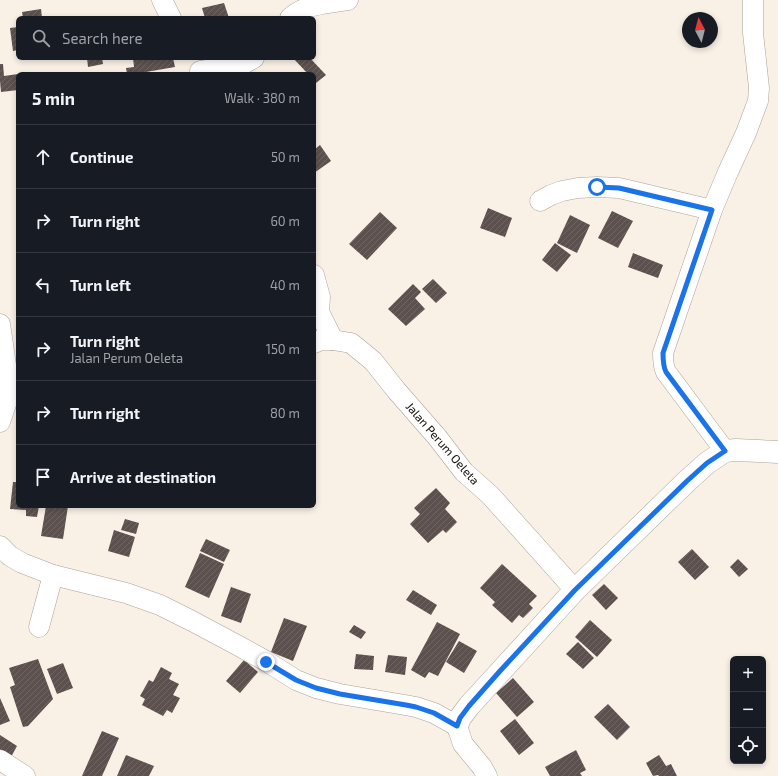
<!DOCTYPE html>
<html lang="en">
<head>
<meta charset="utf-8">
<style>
  :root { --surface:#171b24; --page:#20242c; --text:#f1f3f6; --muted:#9ea1a6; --line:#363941 }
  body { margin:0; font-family:"Exo 2",sans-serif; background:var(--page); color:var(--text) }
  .controls { position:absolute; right:12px; bottom:12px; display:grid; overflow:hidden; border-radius:6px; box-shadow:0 2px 6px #0003 }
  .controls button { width:36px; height:36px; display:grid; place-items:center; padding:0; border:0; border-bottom:1px solid var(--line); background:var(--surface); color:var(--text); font:20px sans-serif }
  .compass { position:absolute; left:682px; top:12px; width:36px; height:36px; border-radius:50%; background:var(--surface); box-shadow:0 2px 6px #0003; rotate:353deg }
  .stop { position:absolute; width:12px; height:12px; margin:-9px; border:3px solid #1a73e8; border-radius:50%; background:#fff }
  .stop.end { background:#1a73e8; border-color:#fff; box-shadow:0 1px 4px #0008 }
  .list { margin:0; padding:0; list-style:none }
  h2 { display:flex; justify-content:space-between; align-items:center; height:52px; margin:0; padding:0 16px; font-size:17px }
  h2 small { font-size:13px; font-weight:400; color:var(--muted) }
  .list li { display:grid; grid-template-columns:26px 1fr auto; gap:12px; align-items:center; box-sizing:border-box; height:64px; padding:0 16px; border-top:1px solid var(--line) }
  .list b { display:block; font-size:15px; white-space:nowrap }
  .list p { margin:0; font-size:13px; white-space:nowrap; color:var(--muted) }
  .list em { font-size:13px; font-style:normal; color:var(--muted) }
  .icon { flex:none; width:22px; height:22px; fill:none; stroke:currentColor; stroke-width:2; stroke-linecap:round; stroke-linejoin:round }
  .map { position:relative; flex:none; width:778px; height:776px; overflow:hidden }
  .search { position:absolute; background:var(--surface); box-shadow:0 2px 6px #0003; left:16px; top:16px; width:300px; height:44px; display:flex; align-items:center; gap:10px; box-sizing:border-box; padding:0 14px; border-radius:6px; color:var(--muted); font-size:15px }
  .panel { position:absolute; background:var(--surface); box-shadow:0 2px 6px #0003; left:16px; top:72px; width:300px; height:436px; border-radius:6px }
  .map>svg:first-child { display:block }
</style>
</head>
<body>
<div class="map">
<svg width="778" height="776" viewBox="0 0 778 776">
  <defs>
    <pattern id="building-hatch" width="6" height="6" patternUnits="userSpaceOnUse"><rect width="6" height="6" fill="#5c514e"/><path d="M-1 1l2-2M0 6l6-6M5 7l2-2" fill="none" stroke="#6f6663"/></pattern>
  </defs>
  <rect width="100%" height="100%" fill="#f9f0e6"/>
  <!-- building -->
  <g fill="url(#building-hatch)">
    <path d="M224,3l5,15h-24l-3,-10z"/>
    <path d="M41,9l1,9h-19l-1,-6z"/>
    <path d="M18,27v23l-5,1 -3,-23z"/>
    <path d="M87,58h15l1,6 -15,3z"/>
    <path d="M133,58h40l2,9 -29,5v2h-19l-1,-6 8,-1z"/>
    <path d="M293,58h17l16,17 -10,8 -2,-2v-7h-6z"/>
    <path d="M0,64h3l1,12 14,-2v16l-17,2 -1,-11z"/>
    <path d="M320,145l11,16 -17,12v-23z"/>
    <path d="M488,208l24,10 -7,19 -25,-9z"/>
    <path d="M612,211l21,10 -15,27 -20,-10z"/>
    <path d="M380,212l17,16 -30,32 -18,-16z"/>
    <path d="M570,215l20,10 -13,28 -20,-10z"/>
    <path d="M555,243l16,12 -14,17 -15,-12z"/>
    <path d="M633,253l30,12 -5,13 -30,-11z"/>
    <path d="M433,279l14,14 -11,10 -14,-14z"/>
    <path d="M413,284l8,8 -6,6 10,11 -19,17 -18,-17z"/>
    <path d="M13,482h5v24h21l-2,11 -11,-1v-6l-16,-1z"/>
    <path d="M436,488l14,15 -5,6 12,13 -11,11 -3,-3 -15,13 -18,-19 10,-10 -6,-6z"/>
    <path d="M46,506h22l-5,33 -22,-3z"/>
    <path d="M125,519l14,4 -3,11 -15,-4z"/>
    <path d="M114,530l21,7 -6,20 -21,-6z"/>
    <path d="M206,539l24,11 -6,12 -24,-11z"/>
    <path d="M692,549l17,18 -14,13 -17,-18z"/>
    <path d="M200,553l24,11 -15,34 -24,-11z"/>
    <path d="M738,559l10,10 -9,8 -9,-10z"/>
    <path d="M502,564l35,32 -8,8 4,4 -10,10 -4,-3 -7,8 -20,-18 3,-3 -15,-14z"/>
    <path d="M604,584l14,14 -12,12 -14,-15z"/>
    <path d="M231,587l20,7 -10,29 -20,-7z"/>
    <path d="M413,590l24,15 -6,10 -25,-15z"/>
    <path d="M284,618l23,8 -14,35 -22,-9z"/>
    <path d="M590,620l22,20 -15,17 -22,-20z"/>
    <path d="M437,622l23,12 -22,42 -9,-4 -4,6 -14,-8z"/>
    <path d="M354,625l12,7 -5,7 -12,-7z"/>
    <path d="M459,641l18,10 -13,22 -18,-11z"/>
    <path d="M578,642l16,16 -11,11 -17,-15z"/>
    <path d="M356,654l18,2 -1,14 -19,-1z"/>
    <path d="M388,655l19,2 -2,18 -20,-3z"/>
    <path d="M38,659l15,40 -25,27 -5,1 -13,-40 5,-2 -6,-17z"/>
    <path d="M244,660l14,12 -18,21 -14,-12z"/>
    <path d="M63,663l10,25 -16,6 -10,-25z"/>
    <path d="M161,667l11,6 -3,6 10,5 -6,11 7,3 -8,15 -5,-3 -4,6 -21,-11 3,-6 -5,-3 9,-16 4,2z"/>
    <path d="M513,678l21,24 -17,15 -21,-24z"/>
    <path d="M0,698l10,23 -10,4z"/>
    <path d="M608,704l22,23 -13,13 -23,-23z"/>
    <path d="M515,719l19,24 -15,12 -19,-24z"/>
    <path d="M102,731l17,7 -17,38h-20z"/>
    <path d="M0,735l17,11 -6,11 -11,-7z"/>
    <path d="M576,750l10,20 -6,3 2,3h-32l-5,-9z"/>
    <path d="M126,755l28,11 -5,10h-32z"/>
    <path d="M659,755l7,11 5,-2 6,12h-18l-1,-1 -5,1 -7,-13z"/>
  </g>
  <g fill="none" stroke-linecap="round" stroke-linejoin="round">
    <defs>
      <g id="minor">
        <path d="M162,0l9,18"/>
        <path d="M290,18c15,-14 38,-15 58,-18"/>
        <path d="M200,71l45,-8 9,-5"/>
        <path d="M540,201l11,-6 11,-4 16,-3 19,-1 22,1 93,22"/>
        <path d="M314,275l6,22 -1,15 14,28"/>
        <path d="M0,324l10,68 -10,30"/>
        <path d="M314,343l7,-3h12l18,3 22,18 23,29 41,47 27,35 26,23 85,95"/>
        <path d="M725,451l-59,-79c-3,-6 -3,-12 -3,-19l49,-143 16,-38 18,-39 12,-32 1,-13 -6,-55v-33"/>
        <path d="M0,546l10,10 12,7 31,12 73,18 34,12 32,16 45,24 29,16 30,19 20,8 24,6 65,11 11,2 18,6 23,13 6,18 19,23 5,9"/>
        <path d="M39,627l14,-52"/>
        <path d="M0,760l25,16"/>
      </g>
      <path id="tertiary" d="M457,726l3,-8 9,-12 32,-35 74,-81 112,-109 20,-18 18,-12 11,-1 42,2"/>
    </defs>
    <!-- minor casing -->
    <use href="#minor" stroke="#aca49b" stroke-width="21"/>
    <!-- tertiary casing -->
    <use href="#tertiary" stroke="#aca49b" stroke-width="23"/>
    <!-- minor -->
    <use href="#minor" stroke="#fff" stroke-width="20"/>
    <!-- tertiary -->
    <use href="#tertiary" stroke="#fff" stroke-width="22"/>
  </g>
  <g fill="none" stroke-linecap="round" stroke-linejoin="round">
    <!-- route -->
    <path stroke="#1a73e8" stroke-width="5" d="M266,662l30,18 20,8 24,6 66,11 10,2 18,6 23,13 3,-8 9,-12 31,-35 75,-81 112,-109 20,-18 18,-12 -59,-79c-3,-6 -3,-12 -3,-19l49,-143 -93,-22 -22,-1"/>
  </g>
  <g text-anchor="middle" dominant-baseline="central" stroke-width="4" stroke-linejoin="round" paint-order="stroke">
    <!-- street labels -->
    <g font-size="12" fill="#161310" stroke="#fff">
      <text transform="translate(443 443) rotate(49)">Jalan Perum Oeleta</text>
    </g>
  </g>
</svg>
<div class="controls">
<button>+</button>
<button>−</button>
<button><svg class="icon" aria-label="locate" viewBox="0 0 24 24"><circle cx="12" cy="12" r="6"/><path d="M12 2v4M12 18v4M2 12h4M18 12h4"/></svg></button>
</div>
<svg class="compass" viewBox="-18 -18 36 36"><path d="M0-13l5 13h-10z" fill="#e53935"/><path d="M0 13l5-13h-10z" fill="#9ea1a6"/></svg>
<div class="stop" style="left:597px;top:187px"></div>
<div class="stop end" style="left:266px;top:662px"></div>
<div class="search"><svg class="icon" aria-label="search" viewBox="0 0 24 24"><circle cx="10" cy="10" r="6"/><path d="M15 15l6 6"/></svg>Search here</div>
<section class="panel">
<h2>5 min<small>Walk · 380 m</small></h2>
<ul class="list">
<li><svg class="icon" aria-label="ahead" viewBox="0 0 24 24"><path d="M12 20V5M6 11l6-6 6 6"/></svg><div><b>Continue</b></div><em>50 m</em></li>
<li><svg class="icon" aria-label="right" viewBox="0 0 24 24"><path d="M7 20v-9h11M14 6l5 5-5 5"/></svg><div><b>Turn right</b></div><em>60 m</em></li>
<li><svg class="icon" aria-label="left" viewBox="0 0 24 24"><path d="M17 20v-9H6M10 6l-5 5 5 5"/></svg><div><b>Turn left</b></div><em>40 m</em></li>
<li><svg class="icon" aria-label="right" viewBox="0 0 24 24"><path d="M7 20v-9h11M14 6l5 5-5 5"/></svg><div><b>Turn right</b><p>Jalan Perum Oeleta</p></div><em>150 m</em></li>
<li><svg class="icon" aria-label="right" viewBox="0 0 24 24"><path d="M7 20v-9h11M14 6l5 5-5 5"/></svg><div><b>Turn right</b></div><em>80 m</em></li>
<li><svg class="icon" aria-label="arrive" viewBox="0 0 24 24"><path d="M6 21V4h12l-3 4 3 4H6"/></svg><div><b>Arrive at destination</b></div></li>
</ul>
</section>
</div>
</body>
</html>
